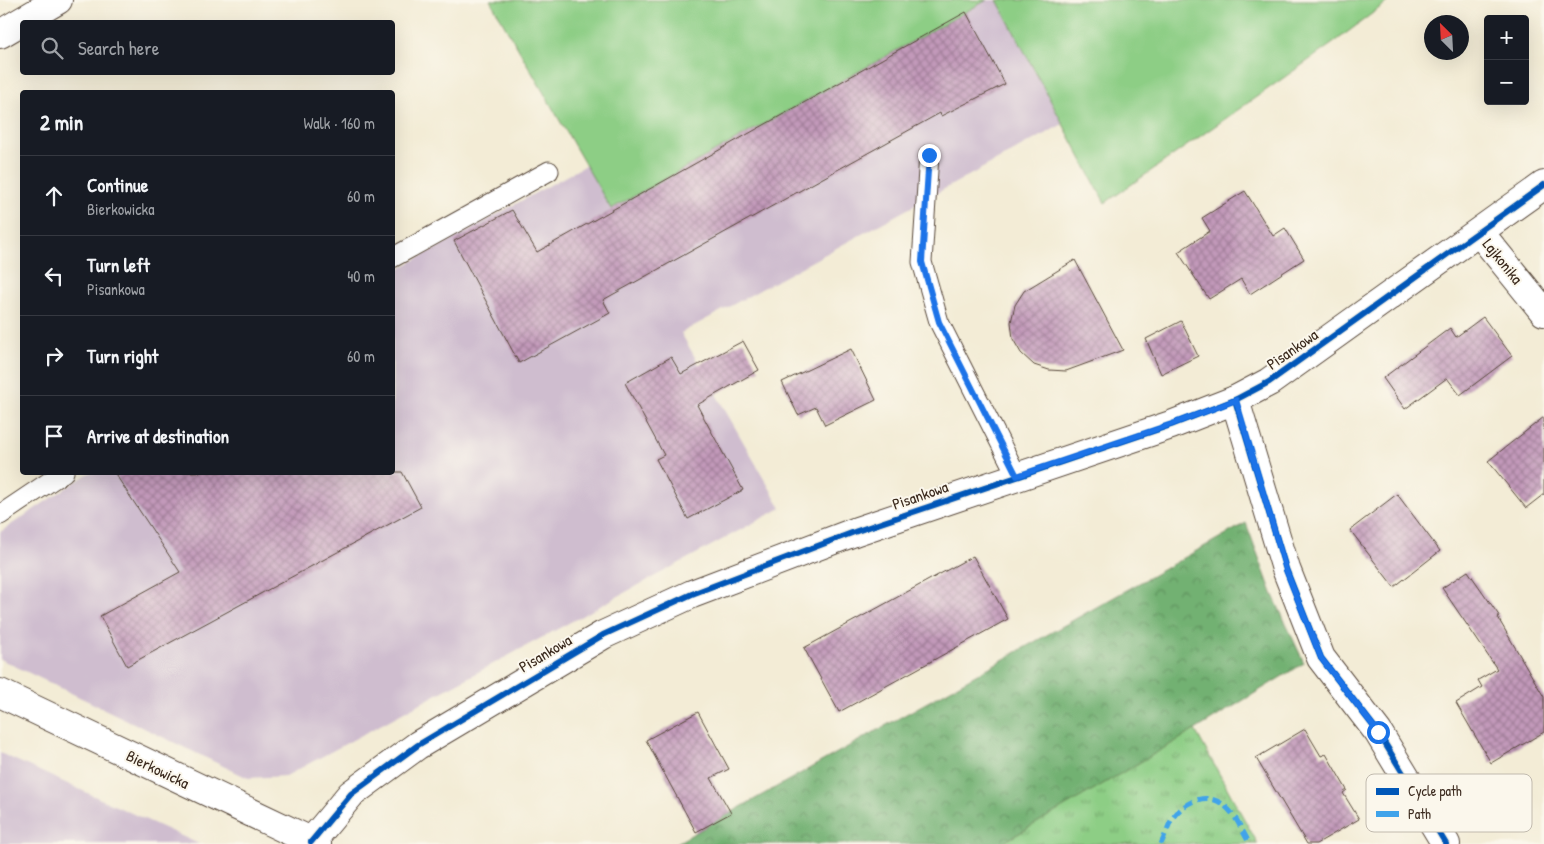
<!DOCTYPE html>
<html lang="en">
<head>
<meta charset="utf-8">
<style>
  :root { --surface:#171b24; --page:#20242c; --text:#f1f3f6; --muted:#9ea1a6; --line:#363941 }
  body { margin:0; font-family:"Patrick Hand",sans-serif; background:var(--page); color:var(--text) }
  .controls { position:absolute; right:15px; top:15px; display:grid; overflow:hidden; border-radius:5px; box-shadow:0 5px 20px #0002 }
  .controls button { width:45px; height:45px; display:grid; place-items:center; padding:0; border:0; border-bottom:1px solid var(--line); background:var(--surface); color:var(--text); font:25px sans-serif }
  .compass { position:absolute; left:1424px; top:15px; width:45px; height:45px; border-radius:50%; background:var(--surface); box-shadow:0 5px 20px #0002; rotate:336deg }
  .stop { position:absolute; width:15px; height:15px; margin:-11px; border:4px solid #1a73e8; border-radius:50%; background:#fff }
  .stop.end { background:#1a73e8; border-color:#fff; box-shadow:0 1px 5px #0008 }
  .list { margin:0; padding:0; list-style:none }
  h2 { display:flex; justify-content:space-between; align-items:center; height:65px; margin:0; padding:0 20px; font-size:21px }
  h2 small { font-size:16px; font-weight:400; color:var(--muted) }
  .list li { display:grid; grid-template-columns:32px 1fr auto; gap:15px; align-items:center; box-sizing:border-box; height:80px; padding:0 20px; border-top:1px solid var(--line) }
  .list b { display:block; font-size:19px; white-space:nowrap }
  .list p { margin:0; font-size:16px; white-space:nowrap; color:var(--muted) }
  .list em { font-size:16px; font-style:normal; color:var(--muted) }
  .icon { flex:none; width:28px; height:28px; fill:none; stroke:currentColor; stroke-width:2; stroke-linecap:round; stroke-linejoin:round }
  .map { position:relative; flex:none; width:1544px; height:844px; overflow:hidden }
  .search { position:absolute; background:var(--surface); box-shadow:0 5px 20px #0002; left:20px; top:20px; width:375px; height:55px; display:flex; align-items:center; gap:12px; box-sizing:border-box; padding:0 18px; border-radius:5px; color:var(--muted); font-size:19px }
  .panel { position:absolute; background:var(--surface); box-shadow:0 5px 20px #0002; left:20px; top:90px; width:375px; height:385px; border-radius:5px }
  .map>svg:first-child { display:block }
</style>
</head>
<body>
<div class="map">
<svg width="1544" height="844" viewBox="0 0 1544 844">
  <defs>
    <pattern id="forest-crowns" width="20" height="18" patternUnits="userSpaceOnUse" patternTransform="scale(1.25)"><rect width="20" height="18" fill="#72b172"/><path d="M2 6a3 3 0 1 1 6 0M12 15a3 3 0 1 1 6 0" fill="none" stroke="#5f905d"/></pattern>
    <pattern id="park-tufts" width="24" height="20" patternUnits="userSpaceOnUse" patternTransform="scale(1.25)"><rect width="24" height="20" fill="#8dce85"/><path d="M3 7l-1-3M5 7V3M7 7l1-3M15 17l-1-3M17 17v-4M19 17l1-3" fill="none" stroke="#74a76c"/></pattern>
    <pattern id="building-cross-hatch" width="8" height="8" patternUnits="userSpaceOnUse" patternTransform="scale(1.25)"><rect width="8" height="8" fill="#c299ba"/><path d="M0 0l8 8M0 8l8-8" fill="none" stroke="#9f7d97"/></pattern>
  </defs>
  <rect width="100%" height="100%" fill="#fbf7ec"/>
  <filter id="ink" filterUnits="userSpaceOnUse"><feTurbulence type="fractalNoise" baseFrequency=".02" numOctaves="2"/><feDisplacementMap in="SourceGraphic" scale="10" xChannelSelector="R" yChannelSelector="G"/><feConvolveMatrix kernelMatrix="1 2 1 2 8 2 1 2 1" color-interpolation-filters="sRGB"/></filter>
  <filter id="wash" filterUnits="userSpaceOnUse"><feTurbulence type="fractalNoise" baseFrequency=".0096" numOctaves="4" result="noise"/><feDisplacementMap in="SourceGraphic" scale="20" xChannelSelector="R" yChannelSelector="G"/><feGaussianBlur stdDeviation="1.12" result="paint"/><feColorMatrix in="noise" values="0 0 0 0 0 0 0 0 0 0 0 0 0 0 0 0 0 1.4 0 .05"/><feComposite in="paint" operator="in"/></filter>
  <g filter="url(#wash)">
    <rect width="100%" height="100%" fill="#f3ecd6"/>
    <!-- industrial -->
    <g fill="#cfbdcf">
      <path d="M987,0h10l66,124 -382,209 100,175 -495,268 -38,2 -248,-119v-127l89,-59 303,-1 1,-200 193,-107 26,43z"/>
      <path d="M0,753l199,91h-199z"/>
    </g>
    <!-- grass -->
    <g fill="#8dce85" stroke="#647c52">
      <path d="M490,0h497l-376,209z"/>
      <path d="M997,0h393l-58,44 -227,159z"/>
    </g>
    <!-- forest -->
    <path fill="url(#forest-crowns)" stroke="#566e48" d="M1246,523l26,70 32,70 -109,67 -194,114h-326z"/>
    <!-- park -->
    <path fill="url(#park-tufts)" stroke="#647c52" d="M1195,730l63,114h-257z"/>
    <g id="blocks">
      <!-- building -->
      <g fill="url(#building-cross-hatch)">
        <path d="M966,12l39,72 -64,32 -1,-3 -337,187 7,13 -91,50 -65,-122 58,-31 25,42z"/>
        <path d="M1245,191l28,45 12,-8 19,31 -54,35 -9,-15 -32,20 -31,-47 32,-21 -8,-13z"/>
        <path d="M1075,260l48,90 -57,21 -17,-1 -15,-5 -13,-12 -8,-14 -2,-17 4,-17 9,-14z"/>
        <path d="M1483,317l29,39 -52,39 -13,-17 -42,31 -22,-31 67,-50 6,9z"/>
        <path d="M1181,321l17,35 -37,18 -15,-35z"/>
        <path d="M743,341l16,29 -62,35 46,85 -55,29 -32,-60 8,-4 -39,-72 46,-26 10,17z"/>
        <path d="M851,349l25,51 -51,25 -9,-18 -18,8 -16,-33z"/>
        <path d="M1544,417v77l-18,14 -38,-47z"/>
        <path d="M114,472h288l19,35 -294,159 -27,-50 80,-44z"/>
        <path d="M1397,494l43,57 -46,36 -44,-57z"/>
        <path d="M973,556l35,63 -169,93 -35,-64z"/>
        <path d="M1468,571l32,46 -2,1 46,79v35l-53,31 -35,-60 26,-16 -4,-7 19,-11 -55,-81z"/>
        <path d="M698,712l31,57 -18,9 20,35 -35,19 -50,-92z"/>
        <path d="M1305,729l16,27 5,-2 21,36 -4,3 16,26 -43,25h-9l-51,-86z"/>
      </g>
    </g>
  </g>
  <g filter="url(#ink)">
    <use href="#blocks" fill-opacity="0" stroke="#57473a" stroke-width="1"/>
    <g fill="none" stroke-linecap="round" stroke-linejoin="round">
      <defs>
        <g id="lane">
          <path d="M929,155l-7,107 17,60 78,154"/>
          <path d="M392,258l157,-87"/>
          <path d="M0,515l64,-43"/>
        </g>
        <g id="street">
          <path d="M0,34l58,-34"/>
          <path d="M1480,233l64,79"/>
          <path d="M1235,400l51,169 35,89 57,74 68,112"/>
          <path d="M0,693l317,151"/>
          <path d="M311,842l40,-48 67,-49 185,-110 89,-41 165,-63 314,-106 64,-25 34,-18 275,-197"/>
        </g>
      </defs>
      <!-- lane casing -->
      <use href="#lane" stroke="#57473a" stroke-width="21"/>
      <!-- street casing -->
      <use href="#street" stroke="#57473a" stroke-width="30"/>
      <!-- lane -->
      <use href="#lane" stroke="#fff" stroke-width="19"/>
      <!-- street -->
      <use href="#street" stroke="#fff" stroke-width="28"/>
      <!-- quiet -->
      <path stroke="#3fa3ea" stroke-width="5" stroke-dasharray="10 5" stroke-linecap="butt" d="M1161,844c4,-8 7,-18 11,-25 13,-19 38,-29 55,-11 10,9 16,25 23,36"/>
      <defs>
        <g id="cycleway">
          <path d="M1235,400l51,169 35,89 57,74 68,112"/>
          <path d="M311,842l40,-48 67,-49 185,-110 89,-41 165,-63 314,-106 64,-25 34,-18 275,-197"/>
        </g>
      </defs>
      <!-- cycleway casing -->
      <use href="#cycleway" stroke="#fbf7ec" stroke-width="9"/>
      <!-- cycleway -->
      <use href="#cycleway" stroke="#0057b8" stroke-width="6"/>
    </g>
  </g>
  <g fill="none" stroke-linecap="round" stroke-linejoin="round" filter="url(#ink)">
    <!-- route -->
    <path stroke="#1a73e8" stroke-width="6" d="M929,155l-7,107 17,60 78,154 155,-52 64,-24 50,170 35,88 57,74"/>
  </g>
  <g text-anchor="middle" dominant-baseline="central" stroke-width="4" stroke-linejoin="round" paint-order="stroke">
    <!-- street labels -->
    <g font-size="16" fill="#3b2a1e" stroke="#fbf7ec">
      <text transform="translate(1503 261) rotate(51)">Lajkonika</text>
      <text transform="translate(1292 349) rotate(-35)">Pisankowa</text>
      <text transform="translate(920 495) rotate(-19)">Pisankowa</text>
      <text transform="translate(545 653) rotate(-31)">Pisankowa</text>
      <text transform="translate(158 769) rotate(26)">Bierkowicka</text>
    </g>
  </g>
  <!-- legend -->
  <rect x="1366" y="774" width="166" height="58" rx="8" fill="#fbf7ec" stroke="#c1baae" stroke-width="1"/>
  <rect x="1376" y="788" width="23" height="7" fill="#0057b8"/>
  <rect x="1376" y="811" width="23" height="6" fill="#3fa3ea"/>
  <g font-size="14" fill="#3b2a1e">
    <text x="1408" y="796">Cycle path</text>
    <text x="1408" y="819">Path</text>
  </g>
</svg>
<div class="controls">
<button>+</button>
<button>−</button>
</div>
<svg class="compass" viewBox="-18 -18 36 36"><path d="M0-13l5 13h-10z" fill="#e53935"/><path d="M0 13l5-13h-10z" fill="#9ea1a6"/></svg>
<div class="stop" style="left:1378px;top:732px"></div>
<div class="stop end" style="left:929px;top:155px"></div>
<div class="search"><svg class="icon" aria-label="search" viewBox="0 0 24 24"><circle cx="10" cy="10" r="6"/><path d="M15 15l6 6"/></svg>Search here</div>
<section class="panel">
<h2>2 min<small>Walk · 160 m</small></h2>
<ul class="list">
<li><svg class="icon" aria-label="ahead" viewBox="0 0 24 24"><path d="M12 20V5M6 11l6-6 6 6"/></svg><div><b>Continue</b><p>Bierkowicka</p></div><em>60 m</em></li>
<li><svg class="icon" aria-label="left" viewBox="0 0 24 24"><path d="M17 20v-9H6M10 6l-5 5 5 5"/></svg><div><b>Turn left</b><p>Pisankowa</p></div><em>40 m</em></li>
<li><svg class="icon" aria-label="right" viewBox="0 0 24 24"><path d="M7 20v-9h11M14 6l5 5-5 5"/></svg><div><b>Turn right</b></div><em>60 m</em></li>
<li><svg class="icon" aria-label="arrive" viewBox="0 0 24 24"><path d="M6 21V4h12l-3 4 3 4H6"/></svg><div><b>Arrive at destination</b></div></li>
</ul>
</section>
</div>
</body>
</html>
